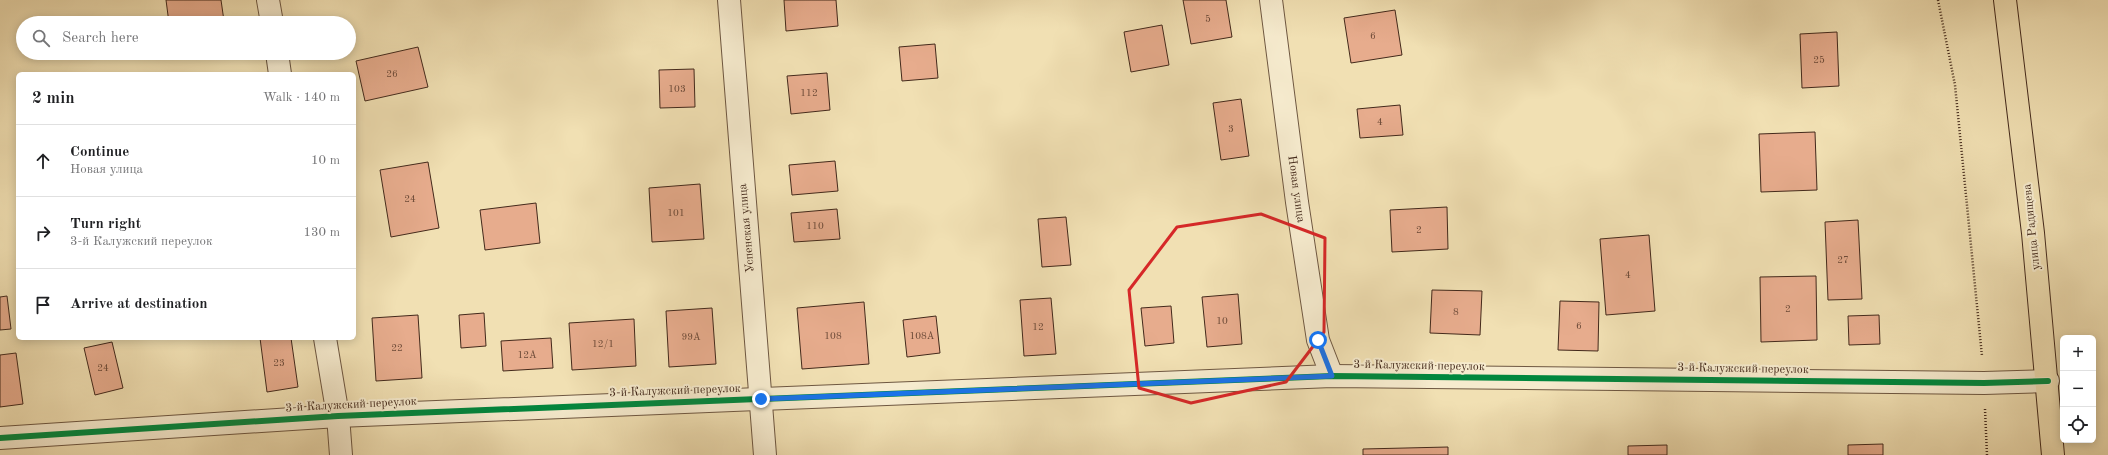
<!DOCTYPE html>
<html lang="en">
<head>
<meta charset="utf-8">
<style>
  :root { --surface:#fff; --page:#f6f6f6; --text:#202124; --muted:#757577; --line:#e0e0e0 }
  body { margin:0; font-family:"Old Standard TT",serif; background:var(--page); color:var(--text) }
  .controls { position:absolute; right:12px; bottom:12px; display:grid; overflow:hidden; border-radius:6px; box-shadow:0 2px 10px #0003 }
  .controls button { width:36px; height:36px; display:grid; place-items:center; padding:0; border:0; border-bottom:1px solid var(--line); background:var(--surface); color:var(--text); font:20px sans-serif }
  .stop { position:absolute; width:12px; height:12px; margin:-9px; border:3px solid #1a73e8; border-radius:50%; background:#fff }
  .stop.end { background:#1a73e8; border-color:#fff; box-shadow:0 1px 4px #0008 }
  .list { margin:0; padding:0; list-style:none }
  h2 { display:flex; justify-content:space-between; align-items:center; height:52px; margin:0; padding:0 16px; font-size:17px }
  h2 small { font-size:13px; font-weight:400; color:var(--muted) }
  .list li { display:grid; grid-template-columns:26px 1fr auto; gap:12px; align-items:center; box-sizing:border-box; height:72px; padding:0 16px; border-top:1px solid var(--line) }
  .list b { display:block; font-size:15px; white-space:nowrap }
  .list p { margin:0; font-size:13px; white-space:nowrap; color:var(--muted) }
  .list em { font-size:13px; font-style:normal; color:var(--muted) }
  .icon { flex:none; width:22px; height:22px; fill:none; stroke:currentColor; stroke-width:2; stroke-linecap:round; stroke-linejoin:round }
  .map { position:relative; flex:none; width:2108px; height:455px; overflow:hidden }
  .search { position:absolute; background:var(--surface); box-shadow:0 2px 10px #0003; left:16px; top:16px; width:340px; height:44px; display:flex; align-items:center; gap:10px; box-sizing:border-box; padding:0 14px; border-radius:22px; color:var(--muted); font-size:15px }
  .panel { position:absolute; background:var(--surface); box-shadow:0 2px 10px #0003; left:16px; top:72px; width:340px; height:268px; border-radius:6px }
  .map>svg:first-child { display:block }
</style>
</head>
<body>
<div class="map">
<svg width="2108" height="455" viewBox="0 0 2108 455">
  <rect width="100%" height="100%" fill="#f1e0b3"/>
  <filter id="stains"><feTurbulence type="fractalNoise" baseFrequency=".005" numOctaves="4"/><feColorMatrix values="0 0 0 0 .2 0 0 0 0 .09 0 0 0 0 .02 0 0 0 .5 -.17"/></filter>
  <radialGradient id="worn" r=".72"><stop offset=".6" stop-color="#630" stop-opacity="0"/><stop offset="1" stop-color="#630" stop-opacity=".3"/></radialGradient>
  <!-- building -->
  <g fill="#e7ac8d" stroke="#43291b">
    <path d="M166,0h55l3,21 -14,2h-41z"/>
    <path d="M784,0h52l2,26 -52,5z"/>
    <path d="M1183,0h43l6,37 -41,7z"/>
    <path d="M1395,10l7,45 -51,8 -7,-45z"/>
    <path d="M1162,25l7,40 -38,7 -7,-40z"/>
    <path d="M1837,32l2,54 -37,2 -2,-54z"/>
    <path d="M935,44l3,34 -36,3 -3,-34z"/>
    <path d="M418,47l10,40 -63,14 -9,-40z"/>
    <path d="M694,69l1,38 -35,1 -1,-38z"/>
    <path d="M827,73l3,37 -39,4 -4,-38z"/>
    <path d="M1241,99l8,57 -28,4 -8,-57z"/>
    <path d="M1400,105l3,30 -43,3 -3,-29z"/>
    <path d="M1815,132l2,58 -56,2 -2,-58z"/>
    <path d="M835,161l3,30 -46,4 -3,-30z"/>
    <path d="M428,162l11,66 -48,9 -11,-67z"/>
    <path d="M700,184l4,55 -52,3 -3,-54z"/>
    <path d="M536,203l4,40 -55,7 -5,-40z"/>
    <path d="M1447,207l1,42 -56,3 -2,-42z"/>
    <path d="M837,209l3,30 -46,3 -3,-29z"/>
    <path d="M1066,217l5,48 -29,2 -4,-48z"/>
    <path d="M1858,220l4,79 -34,1 -3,-78z"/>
    <path d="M1649,235l6,76 -49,4 -6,-76z"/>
    <path d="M1816,276l1,64 -56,2 -1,-65z"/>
    <path d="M1432,290l50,1 -2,44 -50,-2z"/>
    <path d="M1238,294l4,50 -35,3 -5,-50z"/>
    <path d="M7,296l4,33 -11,1v-33z"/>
    <path d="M1051,298l5,56 -32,2 -4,-56z"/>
    <path d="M1560,301l39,1 -1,49 -40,-1z"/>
    <path d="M864,302l5,62 -67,5 -5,-61z"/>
    <path d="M1171,306l3,37 -29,3 -4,-38z"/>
    <path d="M712,308l4,56 -47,3 -3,-56z"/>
    <path d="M484,313l2,33 -25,2 -2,-33z"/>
    <path d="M418,315l4,63 -46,3 -4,-63z"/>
    <path d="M1879,315l1,29 -31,1 -1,-29z"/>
    <path d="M936,316l4,37 -33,4 -4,-37z"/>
    <path d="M634,319l2,47 -64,4 -3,-47z"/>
    <path d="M260,338h31l7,49 -31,5z"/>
    <path d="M551,338l2,30 -50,3 -2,-30z"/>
    <path d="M112,342l11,46 -28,7 -11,-47z"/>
    <path d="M16,353l7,51 -23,3v-52z"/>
    <path d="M1883,444v11h-35v-10z"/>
    <path d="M1667,445v10h-39v-9z"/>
    <path d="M1448,447v8h-85v-6z"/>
  </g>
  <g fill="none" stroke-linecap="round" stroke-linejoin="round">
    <defs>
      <g id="minor">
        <path d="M268,0l4,23"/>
        <path d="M729,0l36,455"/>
        <path d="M1271,0l26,202 21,138 14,36"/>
        <path d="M277,53l3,21"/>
        <path d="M325,338l13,78 3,39"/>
        <path d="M0,438l338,-22 994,-40 652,7 64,-2"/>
      </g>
      <path id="major" d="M2005,0l28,233 20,222"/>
    </defs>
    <!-- minor casing -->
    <use href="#minor" stroke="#6e5741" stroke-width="24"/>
    <!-- major casing -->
    <use href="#major" stroke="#43291b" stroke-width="24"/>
    <!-- path -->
    <g stroke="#43291b" stroke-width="2.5" stroke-dasharray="1 2" stroke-linecap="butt">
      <path d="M1938,0l17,85 27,271"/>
      <path d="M1985,409l2,46"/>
    </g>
    <!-- minor -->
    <use href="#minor" stroke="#f6ebce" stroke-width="22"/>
    <!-- major -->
    <use href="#major" stroke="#f1e0b3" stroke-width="22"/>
    <defs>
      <path id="cycleway" d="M0,438l338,-22 994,-40 652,7 64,-2"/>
    </defs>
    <!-- cycleway casing -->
    <use href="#cycleway" stroke="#f6ebce" stroke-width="8"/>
    <!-- cycleway -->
    <use href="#cycleway" stroke="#00873e" stroke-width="6"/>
  </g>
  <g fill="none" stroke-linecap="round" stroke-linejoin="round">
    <!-- route -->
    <path stroke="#1a73e8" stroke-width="5" d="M761,399l571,-23 -14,-36"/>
  </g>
  <!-- marked area -->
  <path fill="none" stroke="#d62828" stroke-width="3" stroke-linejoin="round" d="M1261,214l64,24 -1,94 -38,50 -95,21 -52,-15 -10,-98 48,-63z"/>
  <g text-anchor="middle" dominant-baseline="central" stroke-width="4" stroke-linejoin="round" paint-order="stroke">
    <!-- number labels -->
    <g font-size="10" fill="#6c4a38">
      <text x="1208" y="19">5</text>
      <text x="1373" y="36">6</text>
      <text x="1819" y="60">25</text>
      <text x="392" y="74">26</text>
      <text x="677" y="89">103</text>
      <text x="809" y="93">112</text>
      <text x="1380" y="122">4</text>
      <text x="1231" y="129">3</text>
      <text x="410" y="199">24</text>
      <text x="676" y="213">101</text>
      <text x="815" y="226">110</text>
      <text x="1419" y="230">2</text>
      <text x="1843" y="260">27</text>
      <text x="1628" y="275">4</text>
      <text x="1788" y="309">2</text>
      <text x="1456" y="312">8</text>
      <text x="1222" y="321">10</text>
      <text x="1579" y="326">6</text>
      <text x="1038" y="327">12</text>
      <text x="833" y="336">108</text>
      <text x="922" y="336">108А</text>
      <text x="691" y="337">99А</text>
      <text x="603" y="344">12/1</text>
      <text x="397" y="348">22</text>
      <text x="527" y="355">12А</text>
      <text x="279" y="363">23</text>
      <text x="103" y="368">24</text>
    </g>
    <!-- street labels -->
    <g font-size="12" fill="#43291b" stroke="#f6ebce">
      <text transform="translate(1296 189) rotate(82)">Новая улица</text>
      <text transform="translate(2032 227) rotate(-96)">улица Радищева</text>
      <text transform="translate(747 228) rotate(-95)">Успенская улица</text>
      <text transform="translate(1419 366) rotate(1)">3-й Калужский переулок</text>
      <text transform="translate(1743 369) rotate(1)">3-й Калужский переулок</text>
      <text transform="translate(675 391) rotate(-2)">3-й Калужский переулок</text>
      <text transform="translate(351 405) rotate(-3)">3-й Калужский переулок</text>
    </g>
  </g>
  <rect width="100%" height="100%" filter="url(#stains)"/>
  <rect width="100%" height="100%" fill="url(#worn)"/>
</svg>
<div class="controls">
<button>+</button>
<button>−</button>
<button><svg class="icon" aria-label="locate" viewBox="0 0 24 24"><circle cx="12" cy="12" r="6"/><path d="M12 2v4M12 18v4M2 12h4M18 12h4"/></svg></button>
</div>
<div class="stop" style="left:1318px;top:340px"></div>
<div class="stop end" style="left:761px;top:399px"></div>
<div class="search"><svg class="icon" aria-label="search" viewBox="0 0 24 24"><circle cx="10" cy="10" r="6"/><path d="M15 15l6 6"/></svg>Search here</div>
<section class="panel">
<h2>2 min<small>Walk · 140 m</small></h2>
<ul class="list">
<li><svg class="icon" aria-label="ahead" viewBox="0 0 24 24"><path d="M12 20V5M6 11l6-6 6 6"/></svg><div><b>Continue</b><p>Новая улица</p></div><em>10 m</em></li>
<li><svg class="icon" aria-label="right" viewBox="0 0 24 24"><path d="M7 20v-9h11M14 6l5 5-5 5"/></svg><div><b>Turn right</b><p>3-й Калужский переулок</p></div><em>130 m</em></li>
<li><svg class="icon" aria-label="arrive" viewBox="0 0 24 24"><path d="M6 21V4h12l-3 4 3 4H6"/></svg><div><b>Arrive at destination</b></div></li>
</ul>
</section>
</div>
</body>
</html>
